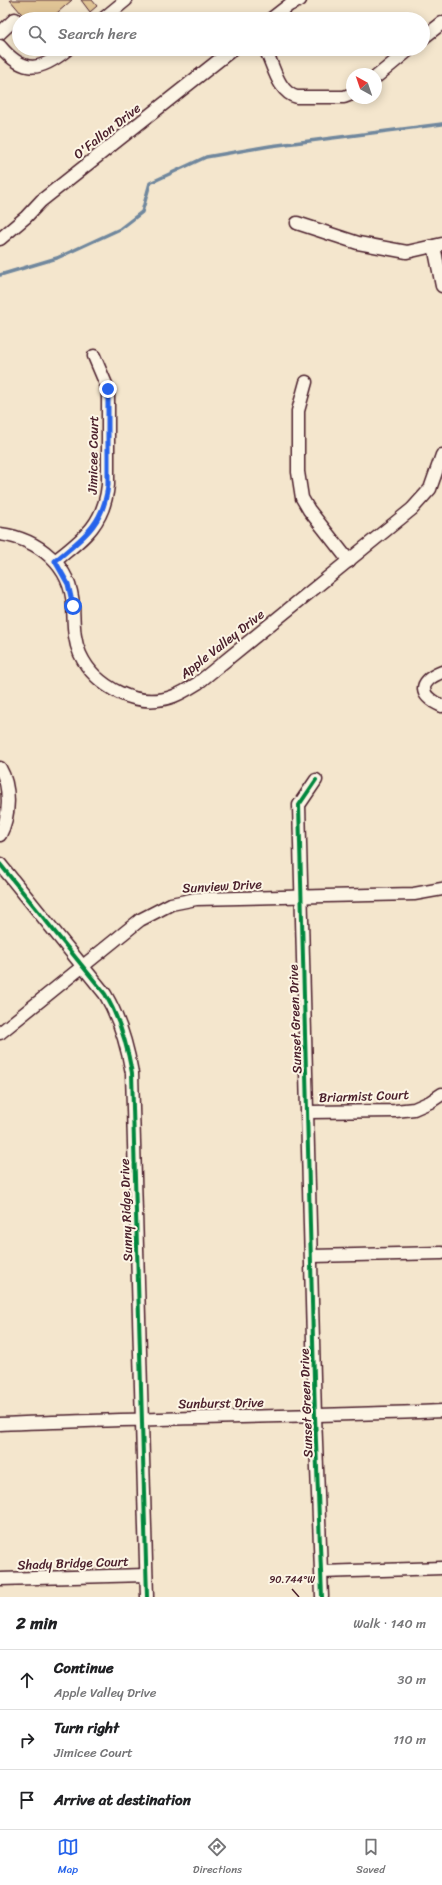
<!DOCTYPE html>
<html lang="en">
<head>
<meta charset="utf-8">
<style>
  :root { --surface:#fff; --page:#f2f2f2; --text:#202124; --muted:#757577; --line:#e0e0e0; --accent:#2563eb }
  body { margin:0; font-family:Sriracha,sans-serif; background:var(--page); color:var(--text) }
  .compass { position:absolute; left:346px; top:68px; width:36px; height:36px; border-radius:50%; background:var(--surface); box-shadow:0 2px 10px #0003; rotate:320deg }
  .stop { position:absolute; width:12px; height:12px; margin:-9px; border:3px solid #2563eb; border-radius:50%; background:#fff }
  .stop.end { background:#2563eb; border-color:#fff; box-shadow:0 1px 4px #0008 }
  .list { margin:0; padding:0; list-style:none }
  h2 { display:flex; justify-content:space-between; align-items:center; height:52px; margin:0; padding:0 16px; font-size:17px }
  h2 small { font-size:13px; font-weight:400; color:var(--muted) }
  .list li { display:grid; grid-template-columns:26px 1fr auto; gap:12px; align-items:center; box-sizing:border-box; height:60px; padding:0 16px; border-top:1px solid var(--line) }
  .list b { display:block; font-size:15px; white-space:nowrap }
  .list p { margin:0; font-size:13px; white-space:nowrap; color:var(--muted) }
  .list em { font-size:13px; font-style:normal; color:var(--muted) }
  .icon { flex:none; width:22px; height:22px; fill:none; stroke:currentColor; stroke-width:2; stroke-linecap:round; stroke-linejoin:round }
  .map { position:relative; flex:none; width:442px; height:1597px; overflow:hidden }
  .search { position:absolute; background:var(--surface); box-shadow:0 2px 10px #0003; left:12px; right:12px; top:12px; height:44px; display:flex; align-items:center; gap:10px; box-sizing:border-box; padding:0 14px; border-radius:22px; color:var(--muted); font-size:15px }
  .sheet { height:232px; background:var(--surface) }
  nav { display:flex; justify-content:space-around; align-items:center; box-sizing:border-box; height:56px; border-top:1px solid var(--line); background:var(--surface); font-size:11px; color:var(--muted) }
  nav a { display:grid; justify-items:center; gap:2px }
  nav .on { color:var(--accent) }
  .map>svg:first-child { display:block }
</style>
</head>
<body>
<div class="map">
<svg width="442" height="1597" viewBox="0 0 442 1597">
  <rect width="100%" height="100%" fill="#f4e6cd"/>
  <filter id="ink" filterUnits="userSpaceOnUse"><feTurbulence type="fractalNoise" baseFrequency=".025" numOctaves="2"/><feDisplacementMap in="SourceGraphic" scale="8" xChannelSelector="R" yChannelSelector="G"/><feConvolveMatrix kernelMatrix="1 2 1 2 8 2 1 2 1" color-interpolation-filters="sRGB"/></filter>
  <g filter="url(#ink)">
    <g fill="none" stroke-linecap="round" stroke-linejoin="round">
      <!-- stream -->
      <path stroke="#6f879d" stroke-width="3.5" d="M0,275l57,-17 63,-29 22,-17 8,-29 56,-26 64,-11 172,-22"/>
    </g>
    <!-- building -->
    <g fill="#e0c495" stroke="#4a1f2b">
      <path d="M10,0h62l-22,19h-24z"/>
      <path d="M81,0h11l5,6 -7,6z"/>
    </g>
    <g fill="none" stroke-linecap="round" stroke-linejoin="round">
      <defs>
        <g id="minor">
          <path d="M103,19l23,-19"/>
          <path d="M271,19l18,-14 11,-5"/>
          <path d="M0,33l15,-14"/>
          <path d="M423,38l19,-15"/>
          <path d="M0,46c24,29 41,25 68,3"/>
          <path d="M267,53c7,15 12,40 30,44h47l8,-3"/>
          <path d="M376,77l34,-28"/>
          <path d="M297,223l61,20 49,9 35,-8"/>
          <path d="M0,239l26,-22 15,-16 192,-152"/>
          <path d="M434,246l8,40"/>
          <path d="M306,382l-8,29v61l4,26 7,12 40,51"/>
          <path d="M0,534c38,5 71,31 73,72 1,17 0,32 7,48 15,33 58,56 94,42 8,-3 16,-8 24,-13l214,-174 18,-20 12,-34"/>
          <path d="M55,561c29,-23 49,-37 53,-76v-96l-14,-33"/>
          <path d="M442,672c-25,10 -23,24 0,34"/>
          <path d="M0,768c11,19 10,48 0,67"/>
          <path d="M316,780l-17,25 16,611 7,181"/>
          <path d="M0,864l105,130c15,25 22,50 27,79l15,524"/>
          <path d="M0,1033l140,-113 31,-16 25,-5 218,-5 28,-5"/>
          <path d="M308,1112l87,-1 19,-2 16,-7 12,-8"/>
          <path d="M312,1256l130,-3"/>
          <path d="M0,1424c147,-6 295,-7 442,-13"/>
          <path d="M322,1572l120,-4"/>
          <path d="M0,1579l146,-4"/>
        </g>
      </defs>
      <!-- minor casing -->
      <use href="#minor" stroke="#4a1f2b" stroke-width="15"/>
      <!-- minor -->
      <use href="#minor" stroke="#fcf5e5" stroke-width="12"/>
      <defs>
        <g id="cycleway">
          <path d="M316,780l-17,25 16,611 7,181"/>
          <path d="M0,864l105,130c15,25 22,50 27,79l15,524"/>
        </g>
      </defs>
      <!-- cycleway casing -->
      <use href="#cycleway" stroke="#fcf5e5" stroke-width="6"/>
      <!-- cycleway -->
      <use href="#cycleway" stroke="#00873e" stroke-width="4"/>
    </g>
  </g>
  <g fill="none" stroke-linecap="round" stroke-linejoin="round" filter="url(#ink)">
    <!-- route -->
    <path stroke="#2563eb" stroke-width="5" d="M73,606l-5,-22 -13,-23c28,-23 49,-37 53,-76v-96"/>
  </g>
  <!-- ticks -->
  <path fill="none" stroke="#4a1f2b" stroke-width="1.5" d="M292,1589l7,8"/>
  <g text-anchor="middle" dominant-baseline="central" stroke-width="4" stroke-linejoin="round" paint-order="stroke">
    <!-- street labels -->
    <g font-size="13" fill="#4a1f2b" stroke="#fcf5e5">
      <text transform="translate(107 131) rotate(-38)">O'Fallon Drive</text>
      <text transform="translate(93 455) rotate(-89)">Jimicee Court</text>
      <text transform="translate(222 644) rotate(-38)">Apple Valley Drive</text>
      <text transform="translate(222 886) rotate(-3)">Sunview Drive</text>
      <text transform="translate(295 1019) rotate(-92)">Sunset Green Drive</text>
      <text transform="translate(364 1096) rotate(-2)">Briarmist Court</text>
      <text transform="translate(126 1210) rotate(-92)">Sunny Ridge Drive</text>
      <text transform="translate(221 1403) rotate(-1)">Sunburst Drive</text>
      <text transform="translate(306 1403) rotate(-92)">Sunset Green Drive</text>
      <text transform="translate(73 1563) rotate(-2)">Shady Bridge Court</text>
    </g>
  </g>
  <g font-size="10" text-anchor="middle" fill="#4a1f2b" stroke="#fcf5e5" stroke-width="4" stroke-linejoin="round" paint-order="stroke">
    <text x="292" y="1583">90.744°W</text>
  </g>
</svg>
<svg class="compass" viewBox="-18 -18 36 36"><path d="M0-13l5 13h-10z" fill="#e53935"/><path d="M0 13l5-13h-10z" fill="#757577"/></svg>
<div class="stop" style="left:73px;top:606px"></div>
<div class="stop end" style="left:108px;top:389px"></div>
<div class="search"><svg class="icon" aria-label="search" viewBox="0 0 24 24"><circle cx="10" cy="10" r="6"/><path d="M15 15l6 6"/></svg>Search here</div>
</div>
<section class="sheet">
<h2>2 min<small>Walk · 140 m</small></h2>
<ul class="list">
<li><svg class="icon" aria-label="ahead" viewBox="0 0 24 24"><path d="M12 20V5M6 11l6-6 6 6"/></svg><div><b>Continue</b><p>Apple Valley Drive</p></div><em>30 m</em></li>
<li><svg class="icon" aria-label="right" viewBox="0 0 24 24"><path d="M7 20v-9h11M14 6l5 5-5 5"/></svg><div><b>Turn right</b><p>Jimicee Court</p></div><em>110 m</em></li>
<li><svg class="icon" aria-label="arrive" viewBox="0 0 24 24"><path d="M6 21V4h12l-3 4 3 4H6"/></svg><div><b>Arrive at destination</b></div></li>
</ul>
</section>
<nav>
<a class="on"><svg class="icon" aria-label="map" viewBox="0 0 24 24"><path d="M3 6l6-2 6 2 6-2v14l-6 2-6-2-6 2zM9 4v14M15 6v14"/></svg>Map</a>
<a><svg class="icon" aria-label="directions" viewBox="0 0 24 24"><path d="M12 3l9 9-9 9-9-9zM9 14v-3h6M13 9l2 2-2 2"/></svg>Directions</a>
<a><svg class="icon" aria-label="saved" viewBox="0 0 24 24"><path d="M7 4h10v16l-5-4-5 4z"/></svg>Saved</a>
</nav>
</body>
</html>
